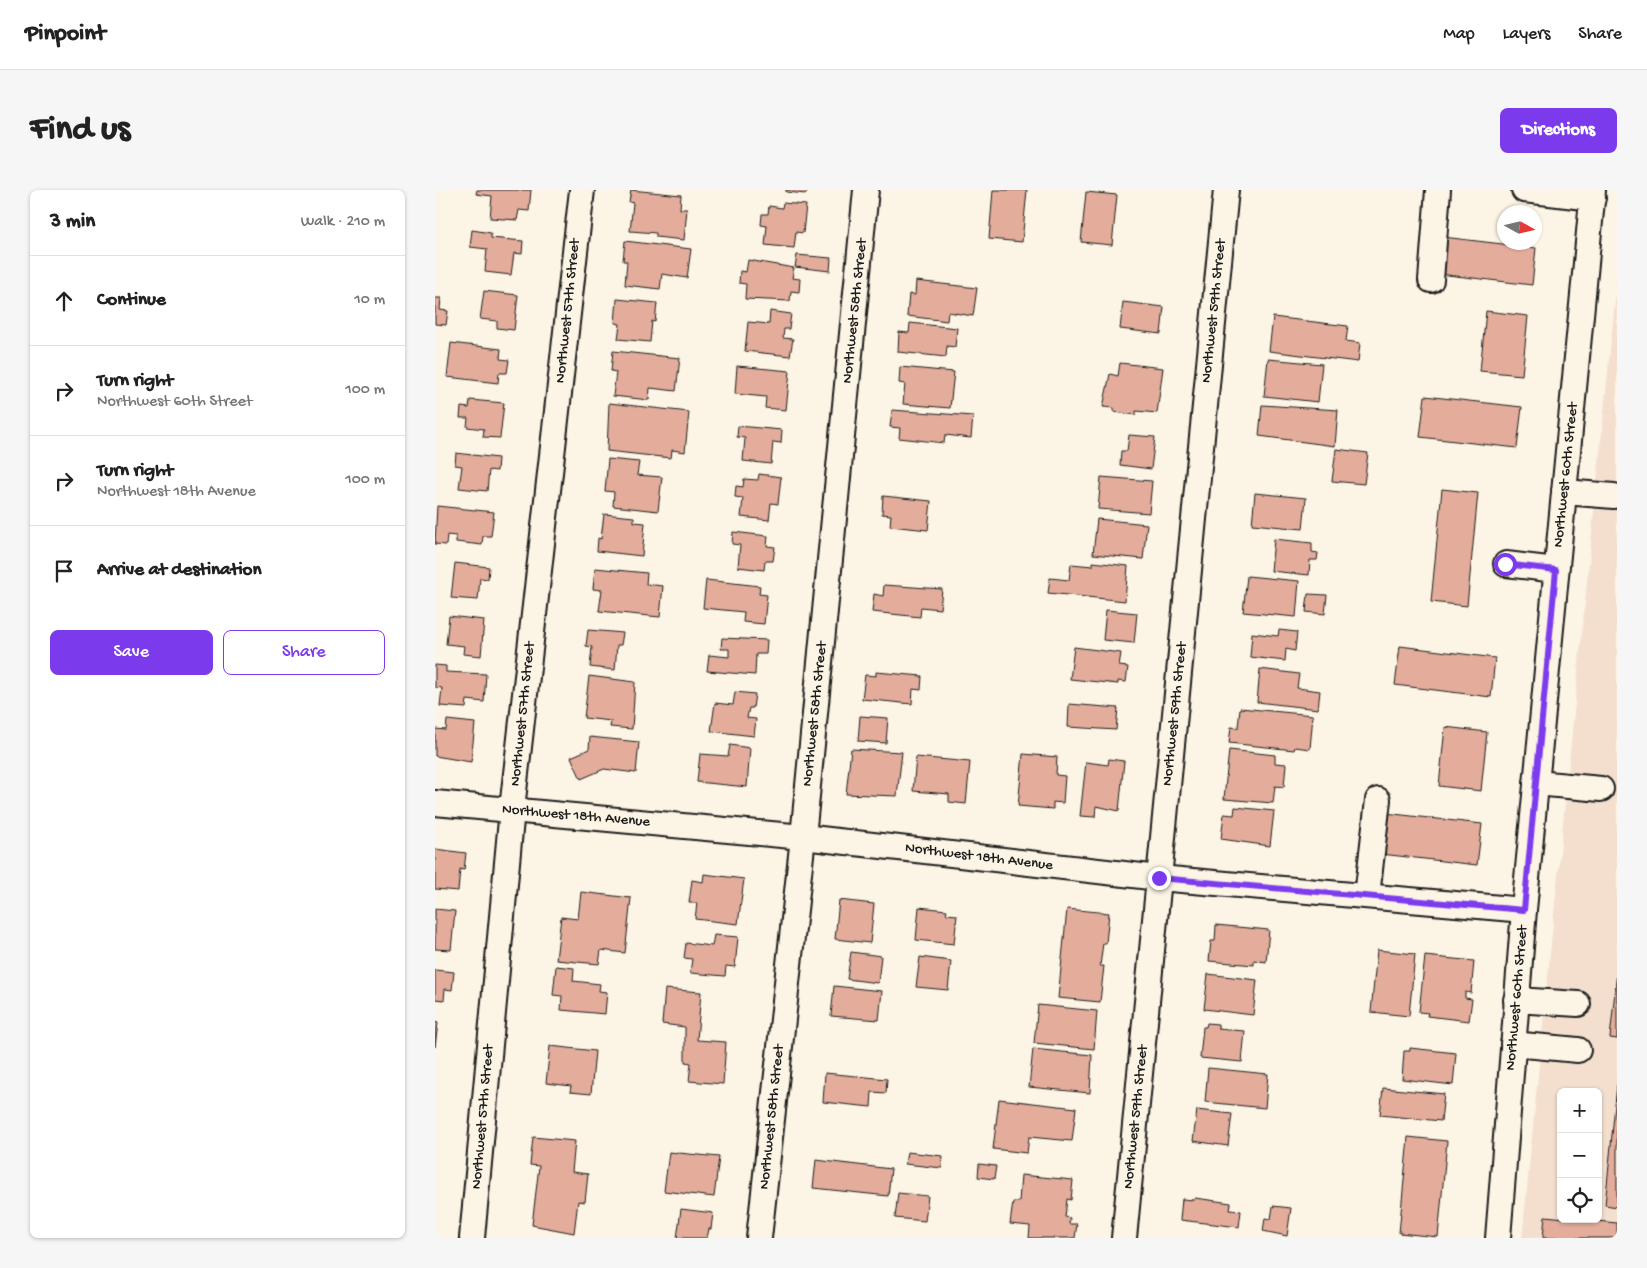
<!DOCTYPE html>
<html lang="en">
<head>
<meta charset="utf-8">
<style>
  :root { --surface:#fff; --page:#f6f6f6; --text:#222; --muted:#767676; --line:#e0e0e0; --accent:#7c3aed }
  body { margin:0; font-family:"Gochi Hand",sans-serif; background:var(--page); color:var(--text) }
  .controls { position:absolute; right:15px; bottom:15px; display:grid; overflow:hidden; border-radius:8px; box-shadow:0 1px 4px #0004 }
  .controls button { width:45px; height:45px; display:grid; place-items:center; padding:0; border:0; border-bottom:1px solid var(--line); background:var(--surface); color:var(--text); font:25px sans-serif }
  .compass { position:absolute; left:1062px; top:15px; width:45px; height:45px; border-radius:50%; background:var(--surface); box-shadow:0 1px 4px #0004; rotate:98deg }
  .stop { position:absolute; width:15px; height:15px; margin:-11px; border:4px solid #7c3aed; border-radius:50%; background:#fff }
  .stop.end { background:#7c3aed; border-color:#fff; box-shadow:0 1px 5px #0008 }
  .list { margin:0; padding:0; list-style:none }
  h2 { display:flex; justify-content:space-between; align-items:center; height:65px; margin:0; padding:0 20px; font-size:21px }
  h2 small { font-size:16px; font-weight:400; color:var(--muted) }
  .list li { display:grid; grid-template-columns:32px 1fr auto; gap:15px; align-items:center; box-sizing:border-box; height:90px; padding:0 20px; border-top:1px solid var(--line) }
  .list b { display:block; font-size:19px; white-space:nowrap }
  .list p { margin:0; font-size:16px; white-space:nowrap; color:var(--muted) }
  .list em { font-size:16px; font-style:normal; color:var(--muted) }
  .actions { display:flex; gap:10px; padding:15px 20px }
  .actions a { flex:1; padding:11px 0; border:1px solid var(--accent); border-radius:8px; text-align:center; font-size:18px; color:var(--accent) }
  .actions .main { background:var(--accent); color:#fff }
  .icon { flex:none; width:28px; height:28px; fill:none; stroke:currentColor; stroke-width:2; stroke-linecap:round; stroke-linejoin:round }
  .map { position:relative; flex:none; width:1182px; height:1048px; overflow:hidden; border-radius:8px }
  header { display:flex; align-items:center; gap:30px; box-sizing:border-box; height:70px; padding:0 25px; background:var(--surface); border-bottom:1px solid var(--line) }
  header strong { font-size:24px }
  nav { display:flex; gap:28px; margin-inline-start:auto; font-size:18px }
  .intro { display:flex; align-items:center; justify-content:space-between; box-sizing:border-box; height:120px; padding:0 30px }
  h1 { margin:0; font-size:35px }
  .button { padding:12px 22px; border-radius:8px; background:var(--accent); color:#fff; font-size:18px; font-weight:700 }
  main { display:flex; gap:30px; padding:0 30px }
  aside { flex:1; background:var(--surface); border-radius:8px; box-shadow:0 1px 4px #0004 }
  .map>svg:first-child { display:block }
</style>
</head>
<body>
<header>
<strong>Pinpoint</strong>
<nav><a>Map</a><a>Layers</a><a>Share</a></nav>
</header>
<div class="intro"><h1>Find us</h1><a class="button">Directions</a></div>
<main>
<aside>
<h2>3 min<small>Walk · 210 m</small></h2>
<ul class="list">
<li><svg class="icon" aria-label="ahead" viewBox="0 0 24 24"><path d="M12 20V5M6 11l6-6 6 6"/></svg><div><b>Continue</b></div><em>10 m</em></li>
<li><svg class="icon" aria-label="right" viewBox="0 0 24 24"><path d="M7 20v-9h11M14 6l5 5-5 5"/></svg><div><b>Turn right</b><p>Northwest 60th Street</p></div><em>100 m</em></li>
<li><svg class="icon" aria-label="right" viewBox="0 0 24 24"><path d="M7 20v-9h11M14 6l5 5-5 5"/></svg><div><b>Turn right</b><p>Northwest 18th Avenue</p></div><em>100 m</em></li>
<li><svg class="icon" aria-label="arrive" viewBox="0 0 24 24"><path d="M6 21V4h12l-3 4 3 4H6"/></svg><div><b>Arrive at destination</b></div></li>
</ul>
<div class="actions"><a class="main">Save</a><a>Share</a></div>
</aside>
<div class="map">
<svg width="1182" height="1048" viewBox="0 0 1182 1048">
  <rect width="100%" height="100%" fill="#fcf5e5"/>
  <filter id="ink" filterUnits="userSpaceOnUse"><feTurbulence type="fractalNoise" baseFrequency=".02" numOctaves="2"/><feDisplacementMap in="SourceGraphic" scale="10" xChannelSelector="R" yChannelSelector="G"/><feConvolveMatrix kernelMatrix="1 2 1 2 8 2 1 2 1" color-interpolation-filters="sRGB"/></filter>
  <g filter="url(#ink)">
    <!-- built -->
    <path fill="#f4dfcf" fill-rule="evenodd" d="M1182,90v958h-95l21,-214zM1126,902h37v127h-37z"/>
    <!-- building -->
    <g fill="#e3ac9b" stroke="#1c1c1c">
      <path d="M42,0h54l-2,21 -10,-1 -2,10 -27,-2 2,-22 -16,-2z"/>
      <path d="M196,0l50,5 -1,14h7l-3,31 -28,-3v-4l-26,-2 3,-28 -4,-1z"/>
      <path d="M351,0h21l-1,4 -20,-2z"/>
      <path d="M558,0h34l-5,52 -33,-3z"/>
      <path d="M651,2l31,3 -5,50 -31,-3z"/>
      <path d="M348,13l23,2 -3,28 -7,-1 -2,16 -29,-3 2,-19 -6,-1 1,-11h6l1,-8 13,2z"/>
      <path d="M37,40l19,3v5l32,3 -1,13 -8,-1 -3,22 -26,-3 2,-23 -17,-2z"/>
      <path d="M1008,47l93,11 -4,37 -93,-11z"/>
      <path d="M190,51l66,8 -4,29 -25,-4 -2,15 -35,-4 2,-24h-4z"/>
      <path d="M362,65l34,3 -1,13 -35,-4z"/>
      <path d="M313,70l46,8 -2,10 8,1 -1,13 -8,-1 -1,10 -45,-2 1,-15 -7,-1 1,-12 6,1z"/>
      <path d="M481,91l61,7 -4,28 -25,-4 -1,9 -40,-5 2,-22 6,1z"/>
      <path d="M49,101l34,4 -4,35 -17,-2v-7l-17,-2z"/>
      <path d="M0,108h6l-1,12 8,1 -2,14 -11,-1z"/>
      <path d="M182,109l40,4 -2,19 -3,-1 -2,21 -32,-3 2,-15 -5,-1z"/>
      <path d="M688,112l41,5 -3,27 -41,-5z"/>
      <path d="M335,121l21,3 -2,15h-5l-1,9 10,1 -3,17 -45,-5 3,-29 21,2z"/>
      <path d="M1051,121l42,5 -6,59 -42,-4z"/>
      <path d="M838,127l75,9 -2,15 14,2 -2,19 -89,-11z"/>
      <path d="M475,133l47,5 -2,19 -8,-1 -1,11 -48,-5 1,-20 10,1z"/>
      <path d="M16,153l50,6 -1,10 9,1 -2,13h-8l-1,10 -51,-6z"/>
      <path d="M178,161l67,7 -4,33 -26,-3 -1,12 -36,-4 3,-24 -5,-1z"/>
      <path d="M833,169l54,5 -4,38 -54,-6z"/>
      <path d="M685,173l43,5 -6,45 -21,-2v4l-22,-3v-4l-11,-1 7,-33 8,2z"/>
      <path d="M302,176l53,5 -4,39 -21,-2 1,-11 -31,-3z"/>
      <path d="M465,177l54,5 -4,36 -47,-4 2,-20 -6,-1z"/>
      <path d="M990,206l97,11 -5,41 -97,-11z"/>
      <path d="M35,210l34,3 -4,35 -17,-1 1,-8 -17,-2 1,-9h-8l1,-11 8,1z"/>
      <path d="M174,213l80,9 -4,40 -13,-2 -1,8 -64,-7z"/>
      <path d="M827,215l76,5 -3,36 -76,-10z"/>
      <path d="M457,220l81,6 -2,22 -26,-3 -1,8 -45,-5 1,-10 -10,-1z"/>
      <path d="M303,236l44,4 -1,13 -8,-1 -2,22 -28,-3 2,-23 -8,-1z"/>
      <path d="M694,245l26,2 -4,32 -31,-4 1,-14h6z"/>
      <path d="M901,259l32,4 -4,31 -32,-3z"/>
      <path d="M21,263l42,5 -1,13 -8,-1 -2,21 -28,-3 3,-22 -7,-1z"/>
      <path d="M173,269l31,3 -2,13 25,2 -4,34 -45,-5 1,-14 -9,-1z"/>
      <path d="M324,284l22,3 -3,27 -7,-1 -2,17 -28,-3 2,-19 -8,-1 1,-11 7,1 1,-8 14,1z"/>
      <path d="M666,287l51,4 -3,32 -51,-4z"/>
      <path d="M1007,299l36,4 -11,113 -36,-4z"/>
      <path d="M820,303l51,5 -3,31 -51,-5z"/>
      <path d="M448,306l48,5 -3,29 -38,-4 1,-11 -9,-1z"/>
      <path d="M2,316l57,6 -3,24h-8l-1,9 -26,-3v-6l-9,-1 -1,10 -11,-1z"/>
      <path d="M169,324l30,3v5l11,1 -3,33 -45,-5 1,-13 3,1z"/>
      <path d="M662,329l50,5 -4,35 -50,-5z"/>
      <path d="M298,342l35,4 -1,10 8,1 -2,14h-8l-1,9 -26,-3 2,-22 -8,-1z"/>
      <path d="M839,349l38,4v9l6,1 -1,7h-7l-1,15 -38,-4z"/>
      <path d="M658,372l35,4 -3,35 -77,-8 2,-15 19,2 2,-16 22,2z"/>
      <path d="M20,373l34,4 -1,12 -8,-1 -2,22 -27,-2z"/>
      <path d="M160,378l52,5 -1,11 17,2 -3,31 -61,-6 3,-21 -9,-1z"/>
      <path d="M812,386l52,5 -3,36 -53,-5z"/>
      <path d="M271,390l54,6 -1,8 8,1 -3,29 -21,-2 1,-10 -41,-4z"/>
      <path d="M449,395l58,4 -2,20 -19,-2 -1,10 -48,-5 2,-18 9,2z"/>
      <path d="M873,404l19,1 -2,19 -19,-2z"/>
      <path d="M671,420l31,3 -3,30 -31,-3z"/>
      <path d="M14,426l35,4 -3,36 -18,-2 1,-8 -18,-2z"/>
      <path d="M153,440l35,3 -2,12h-4l-2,25 -25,-3 2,-20 -6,-1z"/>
      <path d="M844,440l18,2 -2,19 -9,-2 -1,12 -35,-4 2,-24 26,3z"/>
      <path d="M287,448l45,2 -1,14h-10l-1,21 -48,-4 2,-16 20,2v-8h-8z"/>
      <path d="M965,456l95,12 -4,39 -96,-12z"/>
      <path d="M639,457l47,6 -2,13 9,1 -2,15 -8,-1v3l-48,-5z"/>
      <path d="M0,475l11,1v6l40,2 -2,28 -17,-2 -1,8 -26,-2 2,-18 -7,-1z"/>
      <path d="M825,479l39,5 -2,14 23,3 -2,18 -61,-7z"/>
      <path d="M441,482l46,4 -1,14 -8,-1 -1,15 -50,-5 3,-24 11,1z"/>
      <path d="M154,486l46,6 -3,47 -22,-2 1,-6 -27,-3z"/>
      <path d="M300,502l20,2 -2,14h-4l-2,10 9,1 -2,17 -43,-5 4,-28 18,2z"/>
      <path d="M634,514l49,4 -2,22 -48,-3z"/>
      <path d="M805,518l73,7 -3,34 -15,-2 -1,3 -65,-7 2,-16 7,1z"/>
      <path d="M425,526l28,2 -2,25 -28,-2z"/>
      <path d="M12,530l28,3 -4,39 -36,-6v-27l11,1z"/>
      <path d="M1010,537l42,5 -6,59 -42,-5z"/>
      <path d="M155,547l49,5 -3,31 -32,-4 -23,10 -10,-22 18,-8z"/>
      <path d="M295,555l20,3 -3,39 -50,-5 3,-28 28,2z"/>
      <path d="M416,559l51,3 -5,44 -51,-2z"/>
      <path d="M794,560l46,5v8l11,1 -2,23 -9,-1 -2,17 -49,-4z"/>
      <path d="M588,564l34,3 -1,18 9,1 -2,27 -10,-1v7l-35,-3z"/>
      <path d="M481,567l54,5 -4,42 -17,-2v-8l-36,-3z"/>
      <path d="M674,569l15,2 -5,50 -23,-5 -1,11 -15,-1 6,-54 22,3z"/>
      <path d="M800,617l39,4 -4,35 -49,-7 3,-25 10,1z"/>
      <path d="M950,623l97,11 -5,41 -96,-11z"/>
      <path d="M0,659l31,4 -2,17 -4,-1 -2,22 -23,-2z"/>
      <path d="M269,684l40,5 -6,45 -43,-5 2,-16h-8l3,-23 11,2z"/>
      <path d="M146,702l50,6 -6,55 -24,-3 -2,14 -43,-4 5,-43 17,2z"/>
      <path d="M404,710l35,4 -4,39 -35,-4z"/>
      <path d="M484,717l28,3 -1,4 11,1 -3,29 -38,-4z"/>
      <path d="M0,719l20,2 -4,39 -16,-1z"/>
      <path d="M632,719l42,4 -3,30h-3l-3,23h4l-4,36 -42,-4z"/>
      <path d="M781,735l53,5 -3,32 -12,-2v5l-45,-4 2,-20h4z"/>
      <path d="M279,745l24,2 -3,30 -9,-1 -1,10 -35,-3 2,-14 -8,-1 2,-15 26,3z"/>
      <path d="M942,760l38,4 -6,62 -38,-4z"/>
      <path d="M416,762l30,4 -3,27 -31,-4z"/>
      <path d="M990,766l49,5 -3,32 -6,-1v6l7,1 -3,22 -42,-5 1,-3 -9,-1z"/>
      <path d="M485,767l31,4 -3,29 -32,-3z"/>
      <path d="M121,776l18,2 -1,13 27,3 -1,7 8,1 -2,22 -44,-4 1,-14 -9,-1z"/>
      <path d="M0,780l19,2 -2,18 -7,-1 -1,11 -9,-1z"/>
      <path d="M1182,782v67l-7,-1z"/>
      <path d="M773,784l49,6 -4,35 -49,-6z"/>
      <path d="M399,796l48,5 -3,29 -48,-4z"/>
      <path d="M230,799l36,3 -4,48 29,2 -3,42 -34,-3 2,-18 -6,-1v-35l-23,-3z"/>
      <path d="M603,815l59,6 -3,38 -60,-6z"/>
      <path d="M0,832l3,1 -3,24z"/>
      <path d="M772,833l11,1v5l27,2 -3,31 -42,-4 3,-31h3z"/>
      <path d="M115,856l45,5 -4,43 -21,-2 1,-6 -25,-3z"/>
      <path d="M975,858l46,5 -3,32 -51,-6 2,-28h6z"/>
      <path d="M598,859l59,6 -2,38 -61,-6z"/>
      <path d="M773,878l60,6 -3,34 -60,-6z"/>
      <path d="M390,883l62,6 -1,14 -14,-1 -1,15 -48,-5z"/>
      <path d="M1182,895v122l-12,-2z"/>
      <path d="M948,898l61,6 -3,27 -61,-6z"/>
      <path d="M564,909l77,9 -4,33 -43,-4 -2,16 -34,-4z"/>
      <path d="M762,920l35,4 -4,32 -35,-5z"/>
      <path d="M98,947l42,4 -3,31 16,2 -3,28 -7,-1 -4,32 -42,-8 7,-59 -9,-1z"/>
      <path d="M973,947l39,4 -9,96 -39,-4z"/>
      <path d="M234,962l50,5 -5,40 -50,-6z"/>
      <path d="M472,962l36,4 -1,12 -37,-4z"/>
      <path d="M381,970l75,9 -3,27 -75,-8z"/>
      <path d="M544,974l17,2 -2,13 -16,-2z"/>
      <path d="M586,985l52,5 -2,20 -4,-1 -2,18 5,1 -1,6h8l-2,14h-46l1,-12 -20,-2 3,-22h6z"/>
      <path d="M463,1003l30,3 -3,25 -30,-3z"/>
      <path d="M760,1008l36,5 -1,7 11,1 -2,16 -59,-7 2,-21 12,1z"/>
      <path d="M838,1016l18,2 -4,28 -24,-5 2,-13 6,1z"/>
      <path d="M246,1019l32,4 -2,16h-2l-2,9h-30z"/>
      <path d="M1110,1026l72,7v15h-74z"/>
    </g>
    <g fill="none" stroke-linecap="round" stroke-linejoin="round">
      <defs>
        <g id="minor">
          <path d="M1089,0l69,8"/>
          <path d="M996,90l7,-90"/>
          <path d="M1129,302l50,4"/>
          <path d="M1071,374l50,6"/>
          <path d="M1101,593l65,6"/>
          <path d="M0,613l368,34 356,41 365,32"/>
          <path d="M932,706l11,-96"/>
          <path d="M1081,810l62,4"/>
          <path d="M1078,854l65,6"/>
          <path d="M37,1048l40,-429 70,-619"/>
          <path d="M324,1048l44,-401 63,-647"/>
          <path d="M689,1048l102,-1048"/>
          <path d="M1063,1048l26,-328 69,-720"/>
        </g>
      </defs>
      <!-- minor casing -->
      <use href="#minor" stroke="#1c1c1c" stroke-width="28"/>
      <!-- minor -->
      <use href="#minor" stroke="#fcf5e5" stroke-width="24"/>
    </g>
  </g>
  <g fill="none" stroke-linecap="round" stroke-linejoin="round" filter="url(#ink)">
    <!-- route -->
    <path stroke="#7c3aed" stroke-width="6" d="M724,688l365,32 32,-340 -51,-6"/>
  </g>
  <g text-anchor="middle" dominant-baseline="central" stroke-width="4.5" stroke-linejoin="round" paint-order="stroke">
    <!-- street labels -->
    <g font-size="15" fill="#1c1c1c" stroke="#fcf5e5">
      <text transform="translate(133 121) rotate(-84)">Northwest 57th Street</text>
      <text transform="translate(420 121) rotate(-84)">Northwest 58th Street</text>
      <text transform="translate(779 121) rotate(-84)">Northwest 59th Street</text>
      <text transform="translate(1131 285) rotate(-84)">Northwest 60th Street</text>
      <text transform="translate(88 524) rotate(-84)">Northwest 57th Street</text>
      <text transform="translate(380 524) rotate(-84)">Northwest 58th Street</text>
      <text transform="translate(740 524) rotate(-84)">Northwest 59th Street</text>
      <text transform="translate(141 626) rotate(5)">Northwest 18th Avenue</text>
      <text transform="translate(544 667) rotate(7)">Northwest 18th Avenue</text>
      <text transform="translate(1082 808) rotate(-85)">Northwest 60th Street</text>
      <text transform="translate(48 927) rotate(-85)">Northwest 57th Street</text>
      <text transform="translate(337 927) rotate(-84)">Northwest 58th Street</text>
      <text transform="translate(701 927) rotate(-84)">Northwest 59th Street</text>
    </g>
  </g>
</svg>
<div class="controls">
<button>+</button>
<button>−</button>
<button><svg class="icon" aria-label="locate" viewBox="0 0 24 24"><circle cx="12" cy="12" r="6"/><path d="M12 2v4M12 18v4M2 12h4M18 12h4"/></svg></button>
</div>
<svg class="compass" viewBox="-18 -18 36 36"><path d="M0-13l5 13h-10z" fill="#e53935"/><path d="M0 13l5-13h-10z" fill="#767676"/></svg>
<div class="stop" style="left:1070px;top:374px"></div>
<div class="stop end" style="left:724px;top:688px"></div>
</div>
</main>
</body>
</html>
